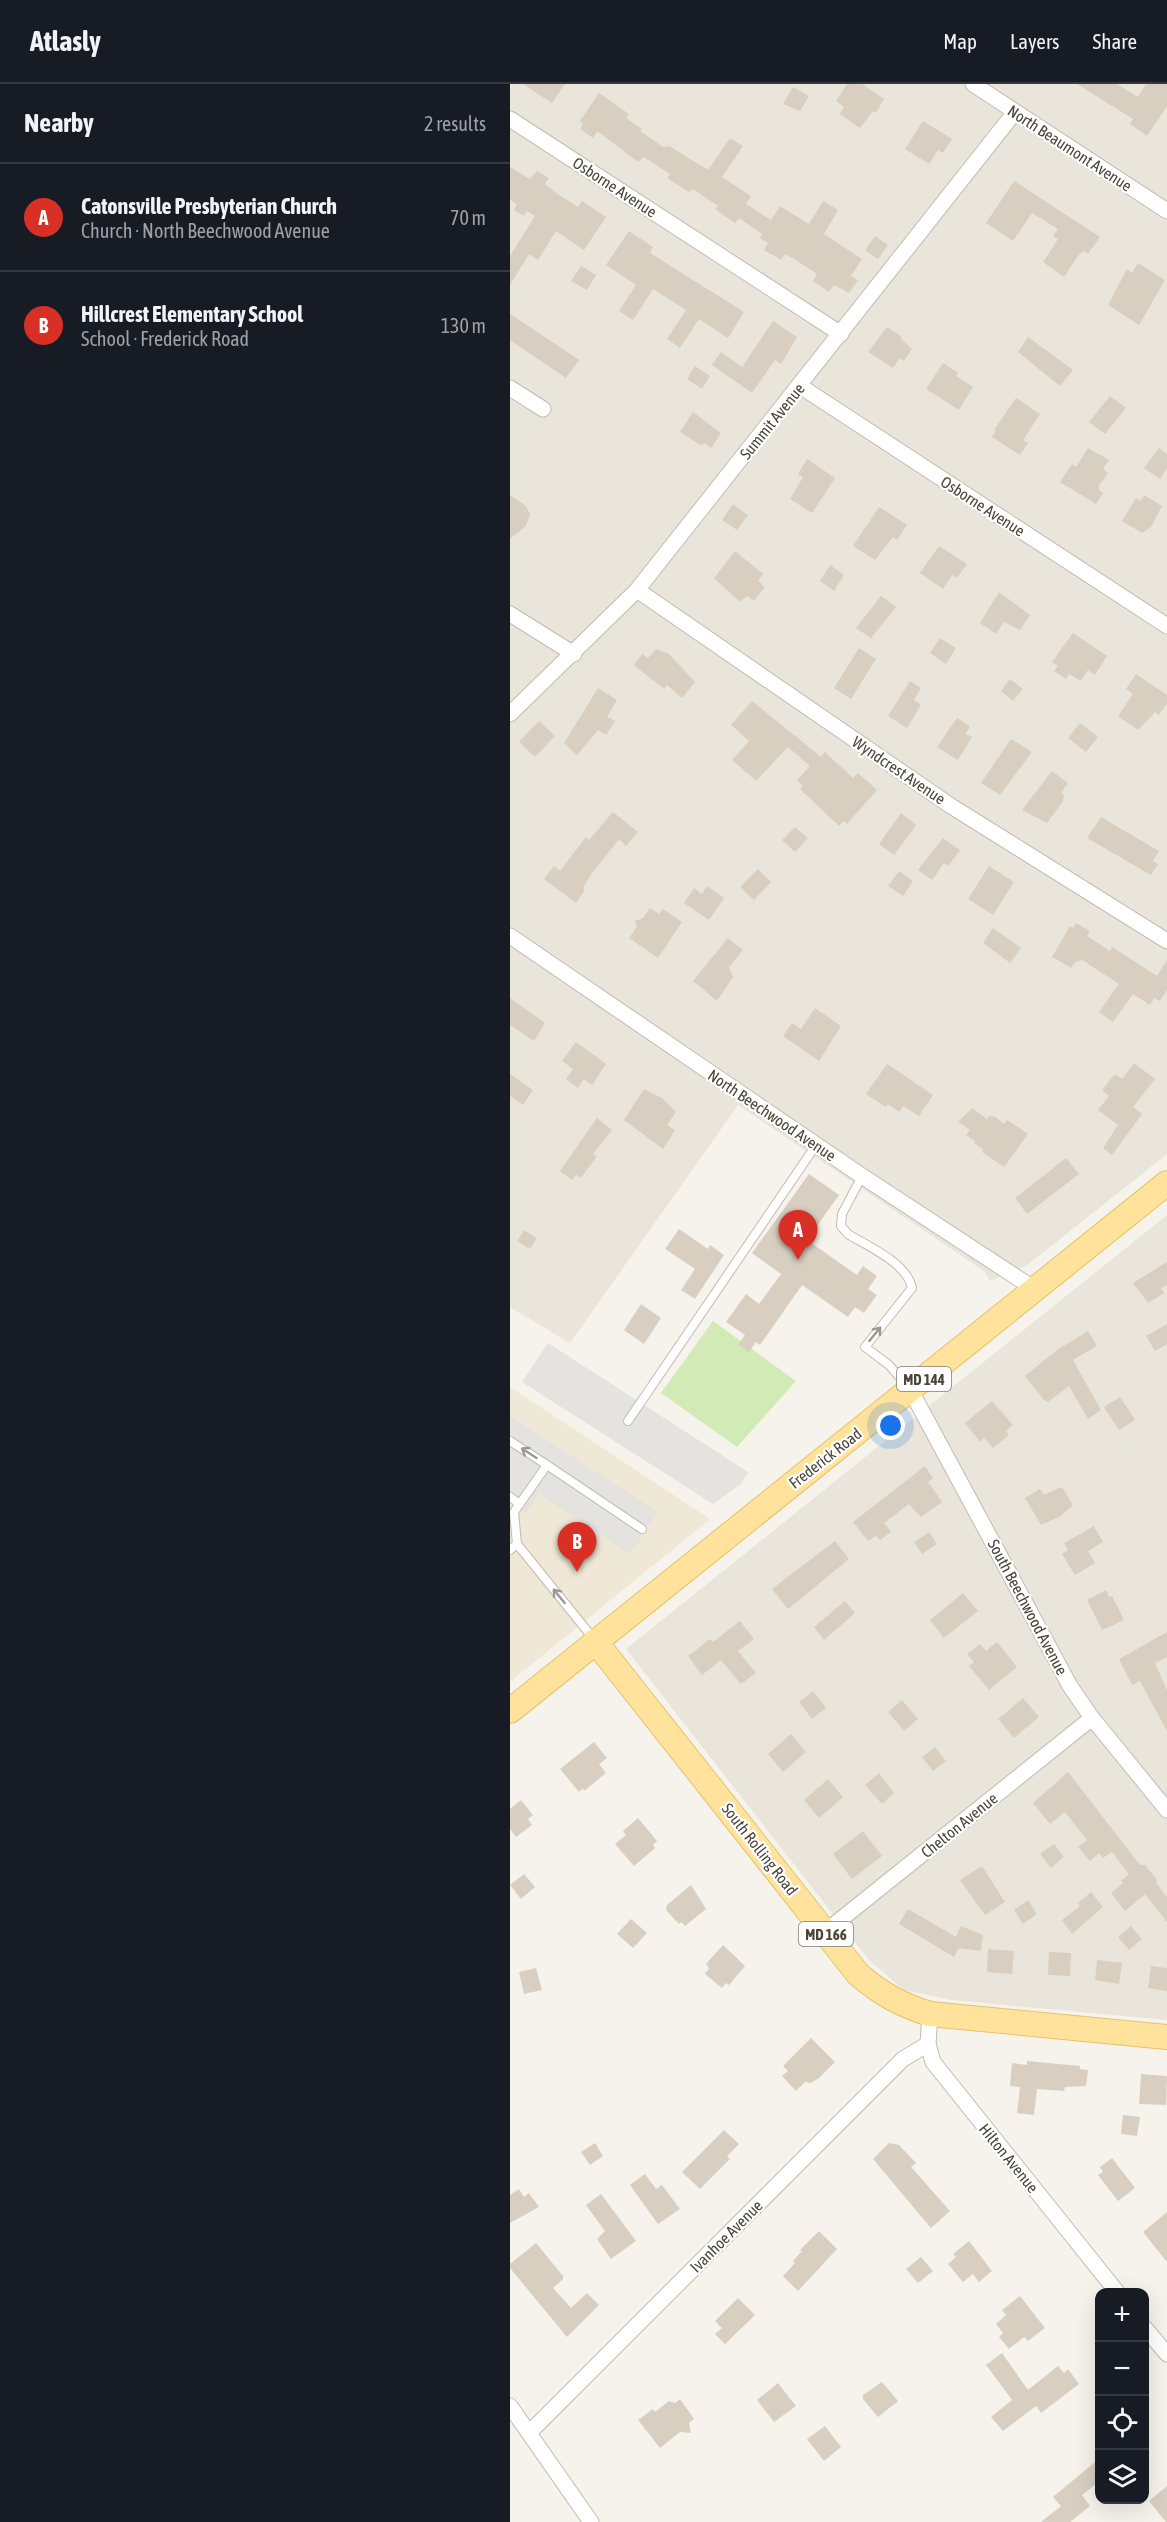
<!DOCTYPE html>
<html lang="en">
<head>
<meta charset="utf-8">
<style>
  :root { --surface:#171b24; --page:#242831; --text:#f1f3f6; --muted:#9ea1a6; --line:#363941; --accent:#d93025 }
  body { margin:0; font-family:"Asap Condensed",sans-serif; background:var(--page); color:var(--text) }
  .controls { position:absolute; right:18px; bottom:18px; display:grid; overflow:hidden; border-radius:12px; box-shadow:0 6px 24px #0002 }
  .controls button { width:54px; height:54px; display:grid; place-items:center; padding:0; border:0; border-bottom:2px solid var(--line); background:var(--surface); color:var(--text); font:30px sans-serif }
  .you { position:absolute; left:381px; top:1342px; width:21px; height:21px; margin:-15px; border:4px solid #fff; border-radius:50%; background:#1a73e8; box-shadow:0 0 0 9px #1a73e833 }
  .badge { display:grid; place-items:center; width:39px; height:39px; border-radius:50%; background:var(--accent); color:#fff; font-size:20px; font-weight:700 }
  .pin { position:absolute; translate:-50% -50px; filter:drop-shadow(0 2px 3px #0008) }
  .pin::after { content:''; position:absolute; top:32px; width:21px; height:18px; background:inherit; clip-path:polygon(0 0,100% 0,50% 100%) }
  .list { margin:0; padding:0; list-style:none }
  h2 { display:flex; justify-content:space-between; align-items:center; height:78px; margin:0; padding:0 24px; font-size:26px }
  h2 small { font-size:20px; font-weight:400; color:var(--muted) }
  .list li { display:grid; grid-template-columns:39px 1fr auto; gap:18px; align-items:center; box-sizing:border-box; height:108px; padding:0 24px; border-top:2px solid var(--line) }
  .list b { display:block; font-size:22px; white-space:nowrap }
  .list p { margin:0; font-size:20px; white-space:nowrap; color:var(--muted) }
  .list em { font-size:20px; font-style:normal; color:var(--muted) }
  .icon { flex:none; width:33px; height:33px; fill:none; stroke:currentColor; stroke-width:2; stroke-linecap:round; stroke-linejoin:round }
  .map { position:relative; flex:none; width:657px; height:2438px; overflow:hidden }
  header { display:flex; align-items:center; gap:36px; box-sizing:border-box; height:84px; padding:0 30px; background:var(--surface); border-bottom:2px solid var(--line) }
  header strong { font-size:28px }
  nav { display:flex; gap:33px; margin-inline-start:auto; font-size:21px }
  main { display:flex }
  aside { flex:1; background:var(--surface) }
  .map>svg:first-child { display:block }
</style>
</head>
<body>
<header>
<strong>Atlasly</strong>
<nav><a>Map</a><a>Layers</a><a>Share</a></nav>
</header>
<main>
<aside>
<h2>Nearby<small>2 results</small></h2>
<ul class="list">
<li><span class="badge">A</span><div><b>Catonsville Presbyterian Church</b><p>Church · North Beechwood Avenue</p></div><em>70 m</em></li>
<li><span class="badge">B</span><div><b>Hillcrest Elementary School</b><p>School · Frederick Road</p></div><em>130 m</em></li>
</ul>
</aside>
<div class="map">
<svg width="657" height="2438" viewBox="0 0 657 2438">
  <rect width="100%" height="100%" fill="#f6f3ec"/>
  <!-- residential -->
  <g fill="#eae5da">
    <path d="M0,0h657v1070l-141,112 -36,15 -6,-10 -246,-166 -168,238 -60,-36z"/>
    <path d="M657,1131v805l-215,-20 -48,-10 -36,-31 -242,-310z"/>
  </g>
  <!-- education -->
  <path fill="#efe8d6" d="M0,1303l200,132 -200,163z"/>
  <!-- green -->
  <path fill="#d2eab5" d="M203,1237l83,60 -59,66 -76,-54z"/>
  <!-- parking -->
  <g fill="#e5e3e0">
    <path d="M38,1259l200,129 -7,12 -28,20 -191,-122z"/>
    <path d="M0,1332l148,96 -28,42 -91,-60 -13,19 -16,-11z"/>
  </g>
  <!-- building -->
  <g fill="#d8cfc1">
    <path d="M13,0h42l-13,19z"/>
    <path d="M337,0h15l22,15 -8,14 -3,-2 -13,17 -20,-14 4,-7 -8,-6z"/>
    <path d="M567,0h40l21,13 8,-13h21v22l-20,30 -17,-12 3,-5z"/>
    <path d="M283,3l16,9 -9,15 -17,-7z"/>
    <path d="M89,9l30,21 -3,4 16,11 -2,2 23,16 6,-1 39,24 22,-32 13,8 -21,31 29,19 -5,8 25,16 9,-14 29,18 14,-23 15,9 -14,24 38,25 -11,17 7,4 -9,13 -15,-8 -5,7 -16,-11 4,-7 -23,-15 -9,-5 -4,6 -17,-10 4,-7 -8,-5 2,-4 -23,-16 -4,5 -20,-14 3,-3 -25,-17 -4,3 -22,-14 3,-4 -26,-17 -6,5 -38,-29 -3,-1 -4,6 -13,-9 3,-5 -3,-3z"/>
    <path d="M413,37l29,18 -9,14 -5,-3 -9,14 -24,-15z"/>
    <path d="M0,83l20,12 7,-8 12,7 -4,6 11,9 22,14 4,-6 24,16 -22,33 -28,-19 -18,29 -9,-6 -19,31v-29l25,-40 -8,-5 -3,5 -10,-6 3,-6 -7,-4z"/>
    <path d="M504,97l86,56 -12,17 -5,-3 -5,5 -14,21 -21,-15 15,-23 -5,-3 5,-7 -26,-16 -19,28 -27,-18z"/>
    <path d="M119,147l24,16 -3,6 94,59 -16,26 -29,-19 -19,29 -13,-9 19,-29 -33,-21 -20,31 -14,-9 17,-26 -30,-20z"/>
    <path d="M365,152l13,9 -10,14 -13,-9z"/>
    <path d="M628,179l27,17 -26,45 -31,-20 19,-36 5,4z"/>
    <path d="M71,182l15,9 -9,15 -16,-9z"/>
    <path d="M0,230l69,46 -13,18 -56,-38z"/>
    <path d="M263,237l24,16 -16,27 -6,-4 -23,33 -40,-28 9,-13 21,15z"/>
    <path d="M377,243l14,9v3l11,10 -8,12 -4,-3 -7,10 -25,-16z"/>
    <path d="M518,253l45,33 -13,16 -42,-34z"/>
    <path d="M433,279l15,10 -2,3 17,11 -14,23 -33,-21z"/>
    <path d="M185,282l15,10 -8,13 -15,-10z"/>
    <path d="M600,312l16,12 -21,26 -16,-12z"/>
    <path d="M506,314l24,16 -17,26 5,3 -8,12 -28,-18 4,-6 -2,-1z"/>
    <path d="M183,328l28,21 -10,15 -7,-5 -2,3 -22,-14z"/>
    <path d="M578,364l21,12 -6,9 5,4 -9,12v5l4,3 -7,11 -36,-22 12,-18 4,3z"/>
    <path d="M649,364l8,6v14l-7,11 -16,-11z"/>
    <path d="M297,375l28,19 -23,35 -22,-14 13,-22 -5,-3z"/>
    <path d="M0,411l16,11 4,8 -4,12 -16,13z"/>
    <path d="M634,411l18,11 -11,21 -9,6 -20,-12 14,-23 4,3z"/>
    <path d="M223,420l15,11 -11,15 -15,-10z"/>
    <path d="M369,423l28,18 -10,15 -4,-3 -18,23 -22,-14z"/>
    <path d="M429,462l28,18 -10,14 -5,-3 -9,14 -23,-16z"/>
    <path d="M225,467l28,23 -5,7 7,6 -11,14 -7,-5 -7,6 -26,-24z"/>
    <path d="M320,481l14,10 -10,16 -14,-10z"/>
    <path d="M489,508l31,23 -10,15 -16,-8 -8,12 -16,-11z"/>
    <path d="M371,512l15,11 -25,31 -15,-10z"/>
    <path d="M563,549l34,23 -12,19 -7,-5 -7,11 -12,-7 -3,5 -12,-8 4,-5 -6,-4z"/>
    <path d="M430,554l16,10 -10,16 -16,-11z"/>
    <path d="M349,564l17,11 -25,40 -17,-11z"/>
    <path d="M146,565l13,5 26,28 -13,16 -15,-13 -3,4 -30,-24 8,-11 6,4z"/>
    <path d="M626,590l31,21v8l-8,12 -4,-3 -17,18 -20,-14 15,-22 -7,-5z"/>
    <path d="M500,595l13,10 -10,12 -12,-10z"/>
    <path d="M400,597l11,7 -7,12 7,5 -14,23 -19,-12z"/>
    <path d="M88,604l19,12 -10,17 8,4 -9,14 -8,-5 -21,25 -13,-12z"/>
    <path d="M242,617l69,56 4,-5 28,26 5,-5 19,17 -30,34 -3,-3 -5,5 -39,-37 3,-3 -6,-6 13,-14 -22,-19 -32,34 -24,-21 17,-19 -18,-16z"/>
    <path d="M447,634l13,8 -4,8 6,3 -14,23 -21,-13z"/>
    <path d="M29,637l16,15 -20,21 -16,-15z"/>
    <path d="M570,639l18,14 -12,15 -18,-14z"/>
    <path d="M501,655l21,13 -32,43 -19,-12z"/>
    <path d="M542,687l16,12 -7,10 3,2 -1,6 -16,22 -25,-13z"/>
    <path d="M103,728l25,20 -12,14 -7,-7 -29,37 -7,12 2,2 -9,13 -32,-24 10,-13 6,5 26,-34 3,3z"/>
    <path d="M391,729l15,12 -22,30 -15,-11z"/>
    <path d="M591,733l58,34 -6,10 5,3 -7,11 -64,-37z"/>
    <path d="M285,743l13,11 -13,14 -13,-12z"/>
    <path d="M433,754l17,12 -12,16 -4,-3 -12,17 -14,-10z"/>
    <path d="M479,782l25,16 -21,33 -25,-16z"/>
    <path d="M248,785l13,13 -17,18 -14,-13z"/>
    <path d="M389,787l14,10 -10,15 -15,-10z"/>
    <path d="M197,802l17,12 -15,22 -25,-17 10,-15 8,6z"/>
    <path d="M140,824l9,6 4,-5 19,13 -24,36 -29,-20 8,-11 -2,-6 8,-3z"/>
    <path d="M566,839l14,8 -3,5 23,15 2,-4 45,29 10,-16v30l-7,11 -6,-3 -4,7 -17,-11 -20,28 -14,-10 20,-28 -37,-24 -7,2 -4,6 -19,-11 18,-31 3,2z"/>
    <path d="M483,844l28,20 -11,15 -27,-20z"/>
    <path d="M218,854l15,12 -14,17 4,10 -16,24 -24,-20z"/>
    <path d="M0,914l35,25 -11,18 -24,-16z"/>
    <path d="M305,924l26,18 -22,35 -36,-25 9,-13 9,6z"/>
    <path d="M66,958l30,22 -14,21 -8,-6 -6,9 -12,-9 7,-10 -11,-8z"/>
    <path d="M624,979l21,16 -22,28 9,7 -30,41 -9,-7 15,-23 -20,-15 11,-14 -7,-6 13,-16 7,5z"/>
    <path d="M377,980l46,31 -14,21 -16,-10 -4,6 -11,-8 -2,3 -20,-13z"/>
    <path d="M0,990l23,16 -10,15 -13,-9z"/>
    <path d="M134,1005l18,9 14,14 -9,13 8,5 -12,19 -39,-29z"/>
    <path d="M462,1024l15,11 2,-3 6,1 9,7 3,-4 21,14 -24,33 -22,-15 2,-2 -10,-7 1,-2 -9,-6 4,-5 -12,-8z"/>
    <path d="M87,1034l15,12 -19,24 4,2 -16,22 -5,-3 -4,5 -12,-9z"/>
    <path d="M556,1074l13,16 -52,40 -12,-16z"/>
    <path d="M299,1090l30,21 -32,45 50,35 6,-9 14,10 -9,13 9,6 -13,18 -9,-6 -7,10 -46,-32 -42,60 -4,-3 -7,10 -11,-7 7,-10 -19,-13 20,-28 13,10 22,-30 -29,-21z"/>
    <path d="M169,1145l29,20 2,-4 14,10 -29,44 -14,-9 14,-21 -30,-20z"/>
    <path d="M14,1146l13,8 -7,11 -13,-8z"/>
    <path d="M657,1178v23l-6,3 3,5 -16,10 -15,-20z"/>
    <path d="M131,1220l20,14 -17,26 -20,-14z"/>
    <path d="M657,1240v20l-12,7 -9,-15z"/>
    <path d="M578,1247l9,15 -24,14 28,50 -13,9 -19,-33 -21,16 -4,-2 -19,-24 32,-26z"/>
    <path d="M610,1313l15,23 -16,10 -15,-23z"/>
    <path d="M482,1317l21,24 -7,6 3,4 -16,13 -9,-10 -4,4 -15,-19z"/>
    <path d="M415,1382l8,12 -5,4 14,20 -21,15 -12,-13 -25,19 7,9 -11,8 -4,-4 -8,5 -15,-19z"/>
    <path d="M552,1403l11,18 -14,12 -18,8 -16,-27 15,-9 4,6z"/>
    <path d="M584,1442l9,16 -15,9 7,12 -20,12 -13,-21 6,-4 -4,-7z"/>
    <path d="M419,1448l8,12 -15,10 -8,-12z"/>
    <path d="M325,1457l14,18 -61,50 -16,-20z"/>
    <path d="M596,1506l3,7 3,-1 12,24 -22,10 -15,-30z"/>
    <path d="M453,1509l15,18 -34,27 -14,-18z"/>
    <path d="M335,1517l10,12 -31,27 -10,-13z"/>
    <path d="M230,1537l14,18 -16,12 18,22 -15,11 -20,-24 -19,15 -14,-19 22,-17 3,3z"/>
    <path d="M657,1548v25l-12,6 12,27v41l-27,-50 -8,4 -13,-26z"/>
    <path d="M487,1558l20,25 -28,23 -20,-24 5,-4 -7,-8 13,-10 6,7z"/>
    <path d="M303,1607l13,17 -14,11 -13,-17z"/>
    <path d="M513,1614l16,19 -25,21 -16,-19z"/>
    <path d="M392,1616l16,19 -14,12 -16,-19z"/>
    <path d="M281,1650l15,18 -23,20 -15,-18z"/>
    <path d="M84,1658l13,16 -8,6 7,9 -22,18 -1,-3 -4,4 -19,-23z"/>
    <path d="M425,1663l11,14 -13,10 -11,-14z"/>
    <path d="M558,1688l72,93h5l12,15 -1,3 11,14v25l-22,-28 -20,17 -14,-18 12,-10 -2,-2 8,-7 -17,-22 -9,6 -4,-5 -9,8 -12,-14 9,-7 -22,-28 -15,12 -17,-21z"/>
    <path d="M369,1689l15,20 -12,11 -17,-19z"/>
    <path d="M318,1695l15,18 -24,21 -15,-18z"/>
    <path d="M11,1716l12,15 -5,4 4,6 -16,12 -6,-8v-20z"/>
    <path d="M128,1734l19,23 -4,4 2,3 -21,18 -19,-22 11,-9 -3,-4z"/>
    <path d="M353,1747l19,25 -30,23 -19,-25z"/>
    <path d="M544,1760l10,13 -13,11 -11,-14z"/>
    <path d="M472,1782l23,36 -20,13 -25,-35z"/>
    <path d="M14,1790l11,13 -14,12 -11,-14z"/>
    <path d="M181,1801l15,24 -21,17 -4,-4 -2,2 -13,-14 1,-5z"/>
    <path d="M581,1808l12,15 -31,27 -10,-14 18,-14 -2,-3z"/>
    <path d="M518,1816l9,14 -14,10 -9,-14z"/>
    <path d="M398,1825l48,28 5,-11 22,9 -2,16 -22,-3 -5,9 -55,-33z"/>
    <path d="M121,1835l16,14 -14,15 -16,-14z"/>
    <path d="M621,1842l11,13 -13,11 -11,-13z"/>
    <path d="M213,1861l22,21 -16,19 -3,-2 -4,5 -17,-14 4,-6 -3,-4z"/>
    <path d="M478,1865l26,2 -2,23 -25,-2z"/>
    <path d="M539,1868l22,1 -1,23 -22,-1z"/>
    <path d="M587,1876l25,3 -3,21 -24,-4z"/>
    <path d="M641,1882l16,2v23l-19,-3z"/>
    <path d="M26,1884l6,22 -18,4 -5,-22z"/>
    <path d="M301,1954l24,24 -16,16 -8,5 -6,-1 -9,9 -14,-15 6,-5 -5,-5z"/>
    <path d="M517,1977l53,5v3l8,1 -2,16 -21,1 -1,4 -27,-2 -3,26 -17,-2 3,-26 -10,-1 2,-23 15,2z"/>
    <path d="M631,1990l26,2 -1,29 -27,-1z"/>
    <path d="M613,2031l17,2 -3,19 -16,-2z"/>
    <path d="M214,2046l15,14 -12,12 3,3 -30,30 -18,-17z"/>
    <path d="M85,2059l8,13 -13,9 -9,-13z"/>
    <path d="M379,2059l10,2 17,18 -5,4 39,44 -19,17 -58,-69z"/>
    <path d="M602,2074l23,30 -17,13 -20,-26 5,-3 -3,-5z"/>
    <path d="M135,2090l11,15 6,-4 18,24 -22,15 -28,-39z"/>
    <path d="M9,2105l5,8 5,-4 10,14 -29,16v-28z"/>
    <path d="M91,2110l35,47 -25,18 -14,-20 8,-8 -19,-26z"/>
    <path d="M657,2128v50l-24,-30z"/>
    <path d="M309,2147l18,18 -39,42 -15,-15 12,-13 -2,-2 9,-10 -2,-1z"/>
    <path d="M459,2157l23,30 -13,11 -6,-8 -10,8 -15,-18 8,-7 -3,-3z"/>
    <path d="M26,2159l27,33v3l-10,9 18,20 16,-15 12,12 -32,32 -57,-69v-4z"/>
    <path d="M411,2173l12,14 -15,12 -12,-14z"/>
    <path d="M510,2212l25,32 -17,13 -4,-4 -15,12 -10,-12 4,-4 -7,-9 10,-9 -4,-5z"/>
    <path d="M228,2214l17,17 -30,29 -10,-10 7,-6 -7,-7z"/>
    <path d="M492,2269l26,37 30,-24 6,7 4,-4 11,15 -38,29 -5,-7 -33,25 -12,-14 21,-17 -26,-35z"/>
    <path d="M372,2298l16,19 -20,16 -15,-18v-4z"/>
    <path d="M268,2299l18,23 -22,16 -17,-22z"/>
    <path d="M170,2315l14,20 -5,4 2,10 -11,-1 -20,16 -22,-28 15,-11 2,3 14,-11 6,2z"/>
    <path d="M315,2342l16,21 -17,14 -17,-22z"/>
    <path d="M590,2374v23l-18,14 8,11 -20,16h-29l20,-16 -8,-9z"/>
    <path d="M657,2402v36h-1l-17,-21z"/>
  </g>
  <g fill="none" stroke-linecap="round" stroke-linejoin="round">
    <defs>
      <g id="lane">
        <path d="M352,1092l-20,38 -1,12 7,8c21,13 59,29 64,54l-47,59 24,18 19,22"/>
        <path d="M118,1337l188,-276"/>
        <path d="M0,1357l37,24"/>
        <path d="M0,1413l10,7"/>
        <path d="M7,1460l-3,-32 33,-47 95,64"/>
        <path d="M0,1466l7,-6 76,94"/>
      </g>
      <g id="street">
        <path d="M463,0l194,127"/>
        <path d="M0,35l331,215"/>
        <path d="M290,302l367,240"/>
        <path d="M0,304l33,21"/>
        <path d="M127,506l314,216 216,135"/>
        <path d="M0,530l64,40"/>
        <path d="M0,630l127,-124 378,-478"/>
        <path d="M0,852l352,240 174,114"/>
        <path d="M401,1307l159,295 22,32 75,92"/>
        <path d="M315,1848l267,-214"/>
        <path d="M420,1930l-2,30 5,18 184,230"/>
        <path d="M634,2243l23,27"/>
        <path d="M0,2322l81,116"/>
        <path d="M19,2349l374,-374 25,-15"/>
      </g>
      <g id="primary">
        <path d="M85,1557l263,333c23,20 43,31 72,40l237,23"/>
        <path d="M0,1627l657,-528"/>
      </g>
    </defs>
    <!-- lane casing -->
    <use href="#lane" stroke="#c2bbae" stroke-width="10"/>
    <!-- street casing -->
    <use href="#street" stroke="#c2bbae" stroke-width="17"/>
    <!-- primary casing -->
    <use href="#primary" stroke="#e6c16a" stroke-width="26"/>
    <!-- lane -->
    <use href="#lane" stroke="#fff" stroke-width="8"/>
    <!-- street -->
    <use href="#street" stroke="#fff" stroke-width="15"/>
    <!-- primary -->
    <use href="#primary" stroke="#ffe39c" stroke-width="24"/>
  </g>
  <!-- one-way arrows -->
  <defs><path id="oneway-shaft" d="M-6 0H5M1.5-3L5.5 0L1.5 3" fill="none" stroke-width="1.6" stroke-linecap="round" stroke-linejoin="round" transform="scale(1.5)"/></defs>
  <g stroke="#9c9892">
    <use href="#oneway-shaft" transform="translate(365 1250) rotate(-51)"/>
    <use href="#oneway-shaft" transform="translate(19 1369) rotate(-147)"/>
    <use href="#oneway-shaft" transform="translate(49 1512) rotate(-129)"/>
  </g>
  <g text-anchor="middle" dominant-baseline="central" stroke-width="4.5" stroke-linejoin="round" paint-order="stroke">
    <!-- shield labels -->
    <g fill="#fff" stroke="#817c74" stroke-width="1.5">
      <rect x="387" y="1283" width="54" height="24" rx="4.5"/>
      <rect x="289" y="1838" width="54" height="24" rx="4.5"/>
    </g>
    <g font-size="15" font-weight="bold" fill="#4b4439">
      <text x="414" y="1295">MD 144</text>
      <text x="316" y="1850">MD 166</text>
    </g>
    <!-- street labels -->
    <g font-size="16" fill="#4b4439" stroke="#fff">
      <text transform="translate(560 64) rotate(33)">North Beaumont Avenue</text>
      <text transform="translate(105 103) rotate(33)">Osborne Avenue</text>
      <text transform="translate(262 337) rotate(-51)">Summit Avenue</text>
      <text transform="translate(473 422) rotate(33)">Osborne Avenue</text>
      <text transform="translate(389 686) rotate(34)">Wyndcrest Avenue</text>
      <text transform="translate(262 1031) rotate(34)">North Beechwood Avenue</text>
      <text transform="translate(315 1374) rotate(-38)">Frederick Road</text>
      <text transform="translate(518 1523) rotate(62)">South Beechwood Avenue</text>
      <text transform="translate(449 1741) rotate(-39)">Chelton Avenue</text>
      <text transform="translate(250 1765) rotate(52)">South Rolling Road</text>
      <text transform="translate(499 2074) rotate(51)">Hilton Avenue</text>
      <text transform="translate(216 2152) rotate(-45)">Ivanhoe Avenue</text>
    </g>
  </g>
</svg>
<div class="controls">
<button>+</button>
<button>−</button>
<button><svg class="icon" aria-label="locate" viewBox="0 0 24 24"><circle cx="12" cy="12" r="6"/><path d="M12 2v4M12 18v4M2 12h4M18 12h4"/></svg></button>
<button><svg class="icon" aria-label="layers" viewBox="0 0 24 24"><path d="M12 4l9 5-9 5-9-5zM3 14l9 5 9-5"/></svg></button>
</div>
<div class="you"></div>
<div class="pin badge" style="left:288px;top:1176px">A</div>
<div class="pin badge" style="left:67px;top:1488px">B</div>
</div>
</main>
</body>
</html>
